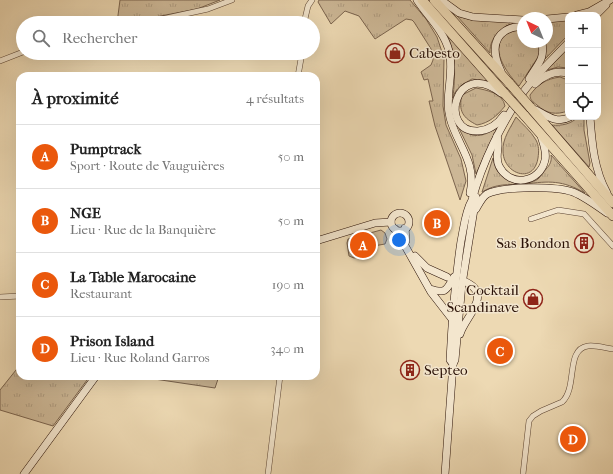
<!DOCTYPE html>
<html lang="fr">
<head>
<meta charset="utf-8">
<style>
  :root { --surface:#fff; --page:#f2f2f2; --text:#222; --muted:#767676; --line:#e0e0e0; --accent:#ea580c }
  body { margin:0; font-family:"IM FELL French Canon",serif; background:var(--page); color:var(--text) }
  .controls { position:absolute; right:12px; top:12px; display:grid; overflow:hidden; border-radius:8px; box-shadow:0 4px 16px #0002 }
  .controls button { width:36px; height:36px; display:grid; place-items:center; padding:0; border:0; border-bottom:1px solid var(--line); background:var(--surface); color:var(--text); font:20px sans-serif }
  .compass { position:absolute; left:517px; top:12px; width:36px; height:36px; border-radius:50%; background:var(--surface); box-shadow:0 4px 16px #0002; rotate:317deg }
  .you { position:absolute; left:399px; top:240px; width:14px; height:14px; margin:-10px; border:3px solid #fff; border-radius:50%; background:#1a73e8; box-shadow:0 0 0 6px #1a73e833 }
  .badge { display:grid; place-items:center; width:26px; height:26px; border-radius:50%; background:var(--accent); color:#fff; font-size:13px; font-weight:700 }
  .pin { position:absolute; translate:-50% -50%; border:2px solid #fff; box-shadow:0 1px 4px #0006 }
  .list { margin:0; padding:0; list-style:none }
  h2 { display:flex; justify-content:space-between; align-items:center; height:52px; margin:0; padding:0 16px; font-size:17px }
  h2 small { font-size:13px; font-weight:400; color:var(--muted) }
  .list li { display:grid; grid-template-columns:26px 1fr auto; gap:12px; align-items:center; box-sizing:border-box; height:64px; padding:0 16px; border-top:1px solid var(--line) }
  .list b { display:block; font-size:15px; white-space:nowrap }
  .list p { margin:0; font-size:13px; white-space:nowrap; color:var(--muted) }
  .list em { font-size:13px; font-style:normal; color:var(--muted) }
  .icon { flex:none; width:22px; height:22px; fill:none; stroke:currentColor; stroke-width:2; stroke-linecap:round; stroke-linejoin:round }
  .map { position:relative; flex:none; width:613px; height:474px; overflow:hidden }
  .search { position:absolute; background:var(--surface); box-shadow:0 4px 16px #0002; left:16px; top:16px; width:304px; height:44px; display:flex; align-items:center; gap:10px; box-sizing:border-box; padding:0 14px; border-radius:22px; color:var(--muted); font-size:15px }
  .panel { position:absolute; background:var(--surface); box-shadow:0 4px 16px #0002; left:16px; top:72px; width:304px; height:308px; border-radius:12px }
  .map>svg:first-child { display:block }
</style>
</head>
<body>
<div class="map">
<svg width="613" height="474" viewBox="0 0 613 474">
  <defs>
    <pattern id="grass-tufts" width="24" height="20" patternUnits="userSpaceOnUse"><rect width="24" height="20" fill="#ccb796"/><path d="M3 7l-1-3M5 7V3M7 7l1-3M15 17l-1-3M17 17v-4M19 17l1-3" fill="none" stroke="#af9c80"/></pattern>
  </defs>
  <rect width="100%" height="100%" fill="#edd9b3"/>
  <filter id="stains"><feTurbulence type="fractalNoise" baseFrequency=".005" numOctaves="4"/><feColorMatrix values="0 0 0 0 .2 0 0 0 0 .09 0 0 0 0 .02 0 0 0 .5 -.17"/></filter>
  <radialGradient id="worn" r=".72"><stop offset=".6" stop-color="#630" stop-opacity="0"/><stop offset="1" stop-color="#630" stop-opacity=".3"/></radialGradient>
  <!-- grass -->
  <g fill="url(#grass-tufts)" stroke="#7b644e">
    <path d="M120,0h100l-23,9 -73,14h-7z"/>
    <path d="M319,0h91l16,19 11,18 7,21 -1,48 3,19 15,34 5,22 -6,19 -25,-74 -6,-25h4l-5,-22 -4,1 -3,-8 10,-7 2,-5v-8l-19,-30 -2,-2 -6,-1 -31,20 -16,-23 -14,-5 -14,13 -13,-22z"/>
    <path d="M457,16l15,4 51,1v3c-17,-4 -34,12 -33,29z"/>
    <path d="M568,20v15l-23,24v-17h2v-21z"/>
    <path d="M518,30h5v12h15l2,12 -21,32c-16,-17 -36,-48 -1,-56z"/>
    <path d="M446,33l43,48 -17,-2c-9,5 -17,9 -19,19 2,-23 4,-44 -7,-65z"/>
    <path d="M568,48v20l-10,-1 -11,3z"/>
    <path d="M560,77l8,3v31c-12,4 -21,3 -31,-6 -4,-3 -7,-5 -7,-10 8,-11 16,-16 30,-18z"/>
    <path d="M476,88c10,2 27,5 29,18 -8,10 -16,17 -28,19 -14,-7 -19,-14 -15,-30z"/>
    <path d="M516,117c6,7 15,14 20,23 3,6 3,11 2,18 -4,27 -35,16 -35,-7 -1,-12 8,-24 13,-34z"/>
    <path d="M578,117h6v13l6,33 -1,4 -37,-42c10,1 19,-1 26,-8z"/>
    <path d="M454,118c13,19 22,23 43,10l-21,46 -4,-19z"/>
    <path d="M551,155l34,38c-23,-13 -35,-12 -61,-9 -16,1 -27,-1 -42,8l11,-34c1,5 2,10 5,14 8,10 29,15 40,7 3,-3 6,-7 8,-10 4,-4 6,-8 5,-14z"/>
    <path d="M20,365v11h70l-37,50 -53,-16v-20z"/>
    <path d="M134,376h85l-4,12z"/>
  </g>
  <!-- green -->
  <path fill="#ccb796" stroke="#7b644e" d="M381,230l4,3 2,6 -2,5 -17,3 -9,10 -5,1 -5,-2 -2,-13 1,-4z"/>
  <g fill="none" stroke-linecap="round" stroke-linejoin="round">
    <defs>
      <g id="street">
        <path d="M144,23l64,-14 24,-9"/>
        <path d="M304,23l4,-17 4,-6"/>
        <path d="M0,61l23,-9"/>
        <path d="M298,76l4,-23"/>
        <path d="M531,219l27,-9 26,4 29,32"/>
        <path d="M0,297l20,-1"/>
        <path d="M268,474l12,-98"/>
        <path d="M523,474l6,-53 4,-5 8,-5 21,-9c16,-14 3,-53 26,-56 8,-1 17,2 25,3"/>
      </g>
      <g id="secondary">
        <path d="M417,0c11,17 27,31 32,51 6,22 -5,45 1,67 7,27 27,44 20,75"/>
        <path d="M441,0l18,13 14,4 50,3"/>
        <path d="M577,15l12,-3 21,-12"/>
        <path d="M596,15l10,-10"/>
        <path d="M547,19l21,-2"/>
        <path d="M501,71c-7,-14 -10,-31 4,-40 6,-4 11,-5 18,-4"/>
        <path d="M529,79c8,-15 16,-18 13,-37"/>
        <path d="M535,84c9,-9 20,-14 33,-11"/>
        <path d="M501,93c-47,-36 -63,40 -23,38 12,-1 20,-7 26,-16"/>
        <path d="M536,110c11,6 21,14 34,7"/>
        <path d="M590,117c2,27 4,52 17,76"/>
        <path d="M497,136c4,10 -3,20 2,30 11,22 41,17 46,-6 2,-8 -2,-17 -4,-24"/>
        <path d="M476,209c3,-5 6,-12 11,-15 15,-8 69,-8 86,-2 12,5 23,13 34,21"/>
        <circle cx="400" cy="222" r="9"/>
        <path d="M395,229l7,14 2,1 27,48 21,27"/>
        <path d="M316,241l59,-18 16,-1"/>
        <path d="M404,244l2,-3 -1,-13"/>
        <path d="M415,256l12,12 20,9"/>
        <path d="M430,289c17,5 16,1 24,-12"/>
        <path d="M460,334c5,-17 33,-39 6,-52"/>
        <path d="M453,364l-3,-4c2,-40 5,-79 11,-119 3,-14 4,-29 11,-41 10,-37 30,-78 52,-109 13,-17 29,-32 44,-48"/>
        <path d="M24,474l72,-98"/>
        <path d="M445,474l8,-110 2,-4 7,-76 14,-87"/>
      </g>
      <g id="highway">
        <path d="M422,0l83,94"/>
        <path d="M434,0l76,84"/>
        <path d="M530,107l83,96"/>
        <path d="M524,115l89,101"/>
      </g>
    </defs>
    <!-- street casing -->
    <use href="#street" stroke="#5b4331" stroke-width="6"/>
    <!-- secondary casing -->
    <use href="#secondary" stroke="#2a1106" stroke-width="8"/>
    <!-- highway casing -->
    <use href="#highway" stroke="#2a1106" stroke-width="10"/>
    <!-- street -->
    <use href="#street" stroke="#f3e6ce" stroke-width="5"/>
    <!-- secondary -->
    <use href="#secondary" stroke="#f3e6ce" stroke-width="7"/>
    <!-- highway -->
    <use href="#highway" stroke="#edd9b3" stroke-width="9"/>
    <defs>
      <g id="highway-bridge">
        <path d="M510,84l20,23"/>
        <path d="M505,94l19,21"/>
      </g>
    </defs>
    <!-- highway-bridge casing -->
    <use href="#highway-bridge" stroke="#2a1106" stroke-width="10" stroke-linecap="butt"/>
    <!-- highway-bridge -->
    <use href="#highway-bridge" stroke="#edd9b3" stroke-width="9"/>
  </g>
  <!-- icons -->
  <defs>
    <symbol id="shop-ring" viewBox="-11 -11 22 22"><circle r="9.5" fill="#f3e6ce" stroke="#8f2418" stroke-width="1.5"/><path d="M-5-2.5h2.3a2.7 3.5 0 0 1 5.4 0H5L5.5 6h-11ZM-1.5-2.5h3a1.5 2.3 0 0 0-3 0Z" fill="#8f2418"/></symbol>
    <symbol id="building-ring" viewBox="-11 -11 22 22"><circle r="9.5" fill="#f3e6ce" stroke="#8f2418" stroke-width="1.5"/><path d="M-4-6H4V6H1V3H-1V6H-4ZM-2.5-4.3h1.7v1.8h-1.7ZM.8-4.3h1.7v1.8H.8ZM-2.5-1h1.7V.8h-1.7ZM.8-1h1.7V.8H.8Z" fill="#8f2418"/></symbol>
  </defs>
  <g fill-rule="evenodd">
    <use href="#shop-ring" x="384" y="42" width="22" height="22"/>
    <use href="#building-ring" x="573" y="232" width="22" height="22"/>
    <use href="#shop-ring" x="522" y="288" width="22" height="22"/>
    <use href="#building-ring" x="399" y="359" width="22" height="22"/>
  </g>
  <g text-anchor="middle" dominant-baseline="central" stroke-width="3" stroke-linejoin="round" paint-order="stroke">
    <!-- poi labels -->
    <g font-size="15" fill="#2a1106" stroke="#f3e6ce" text-anchor="start">
      <text x="409" y="53">Cabesto</text>
      <text x="570" y="243" text-anchor="end">Sas Bondon</text>
      <text x="519" y="290" text-anchor="end">Cocktail<tspan x="519" dy="17">Scandinave</tspan></text>
      <text x="424" y="370">Septeo</text>
    </g>
  </g>
  <rect width="100%" height="100%" filter="url(#stains)"/>
  <rect width="100%" height="100%" fill="url(#worn)"/>
</svg>
<div class="controls">
<button>+</button>
<button>−</button>
<button><svg class="icon" aria-label="locate" viewBox="0 0 24 24"><circle cx="12" cy="12" r="6"/><path d="M12 2v4M12 18v4M2 12h4M18 12h4"/></svg></button>
</div>
<svg class="compass" viewBox="-18 -18 36 36"><path d="M0-13l5 13h-10z" fill="#e53935"/><path d="M0 13l5-13h-10z" fill="#767676"/></svg>
<div class="you"></div>
<div class="pin badge" style="left:363px;top:245px">A</div>
<div class="pin badge" style="left:437px;top:223px">B</div>
<div class="pin badge" style="left:500px;top:351px">C</div>
<div class="pin badge" style="left:573px;top:439px">D</div>
<div class="search"><svg class="icon" aria-label="search" viewBox="0 0 24 24"><circle cx="10" cy="10" r="6"/><path d="M15 15l6 6"/></svg>Rechercher</div>
<section class="panel">
<h2>À proximité<small>4 résultats</small></h2>
<ul class="list">
<li><span class="badge">A</span><div><b>Pumptrack</b><p>Sport · Route de Vauguières</p></div><em>50 m</em></li>
<li><span class="badge">B</span><div><b>NGE</b><p>Lieu · Rue de la Banquière</p></div><em>50 m</em></li>
<li><span class="badge">C</span><div><b>La Table Marocaine</b><p>Restaurant</p></div><em>190 m</em></li>
<li><span class="badge">D</span><div><b>Prison Island</b><p>Lieu · Rue Roland Garros</p></div><em>340 m</em></li>
</ul>
</section>
</div>
</body>
</html>
